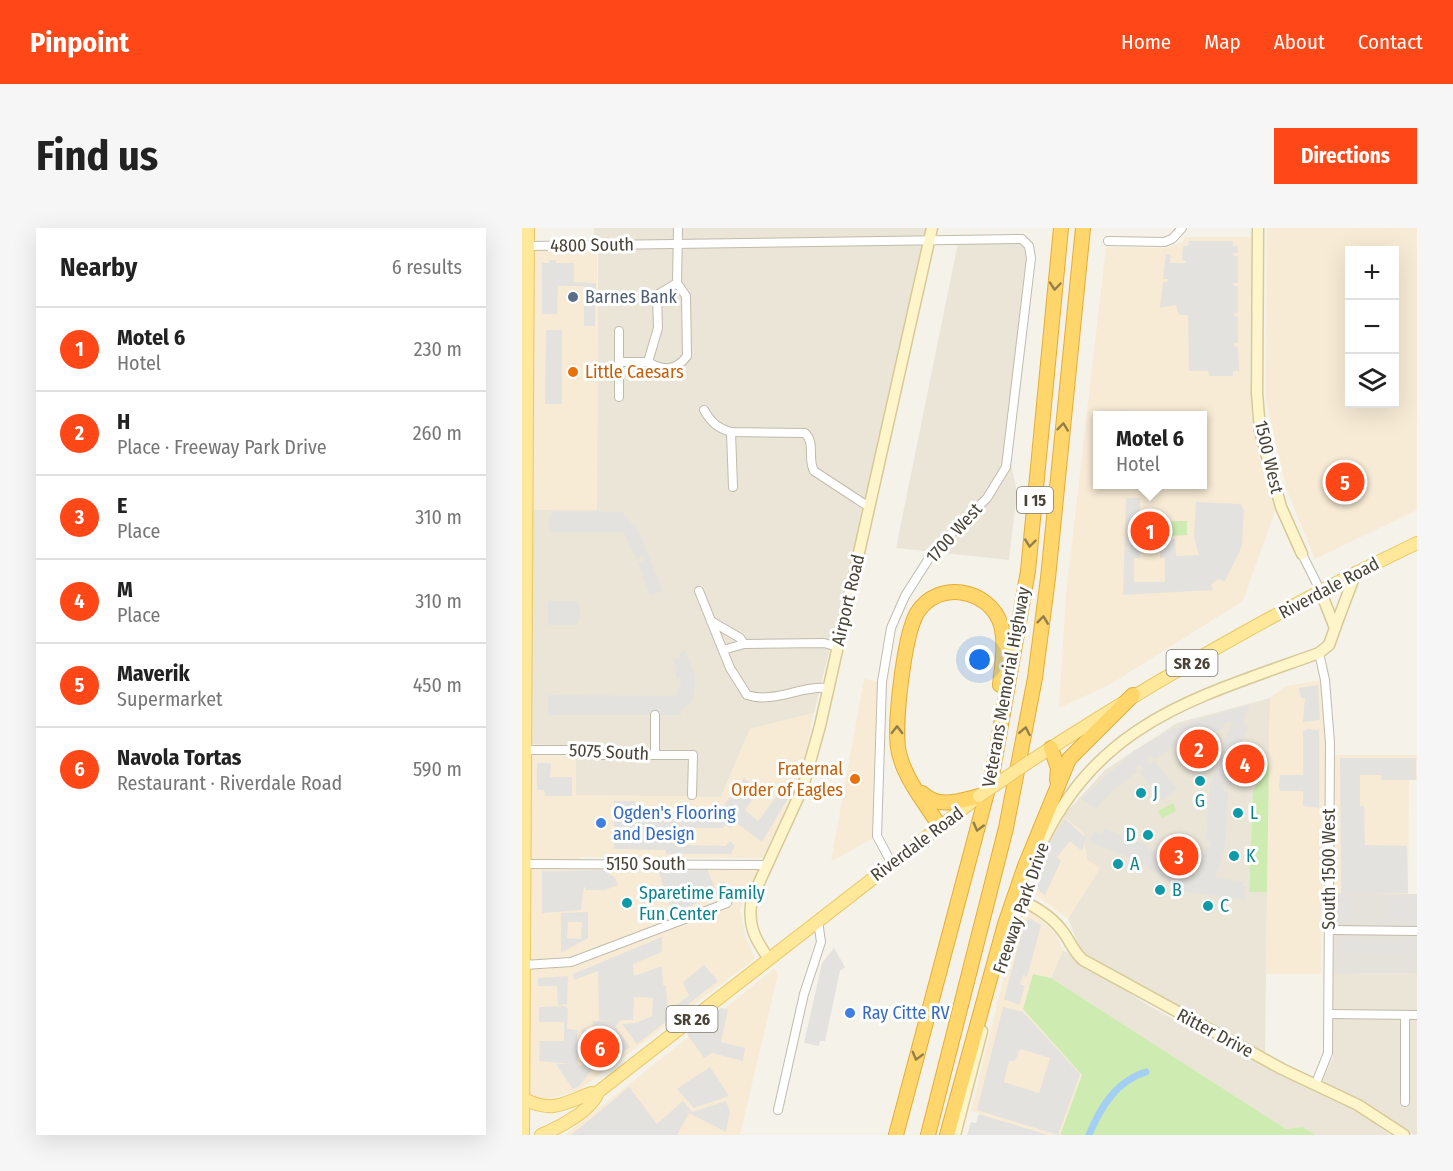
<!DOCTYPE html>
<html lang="en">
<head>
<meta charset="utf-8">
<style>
  :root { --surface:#fff; --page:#f6f6f6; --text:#222; --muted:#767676; --line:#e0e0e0; --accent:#ff4717 }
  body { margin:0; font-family:"Fira Sans Condensed",sans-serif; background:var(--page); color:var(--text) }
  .controls { position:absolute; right:18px; top:18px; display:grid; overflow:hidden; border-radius:0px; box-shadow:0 6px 24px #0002 }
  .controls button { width:54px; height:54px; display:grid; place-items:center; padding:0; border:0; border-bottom:2px solid var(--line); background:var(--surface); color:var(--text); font:30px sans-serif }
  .you { position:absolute; left:458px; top:432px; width:21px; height:21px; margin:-15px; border:4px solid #fff; border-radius:50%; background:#1a73e8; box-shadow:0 0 0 9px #1a73e833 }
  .badge { display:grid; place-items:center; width:39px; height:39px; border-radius:50%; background:var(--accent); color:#fff; font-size:20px; font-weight:700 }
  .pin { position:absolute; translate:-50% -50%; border:3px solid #fff; box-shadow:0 2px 6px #0006 }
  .popup { position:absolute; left:571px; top:183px; width:114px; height:78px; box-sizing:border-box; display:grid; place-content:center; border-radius:0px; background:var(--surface); filter:drop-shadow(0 2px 4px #0005); font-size:20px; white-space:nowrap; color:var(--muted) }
  .popup b { font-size:22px; color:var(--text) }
  .popup::after { content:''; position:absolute; left:50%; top:100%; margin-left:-12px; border:12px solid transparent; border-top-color:var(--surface) }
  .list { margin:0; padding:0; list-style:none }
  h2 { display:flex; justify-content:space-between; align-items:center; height:78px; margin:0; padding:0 24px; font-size:26px }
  h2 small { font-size:20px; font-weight:400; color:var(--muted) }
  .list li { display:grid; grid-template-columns:39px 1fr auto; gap:18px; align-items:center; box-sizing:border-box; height:84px; padding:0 24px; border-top:2px solid var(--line) }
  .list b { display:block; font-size:22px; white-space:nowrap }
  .list p { margin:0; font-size:20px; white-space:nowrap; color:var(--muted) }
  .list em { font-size:20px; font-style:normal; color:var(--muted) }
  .icon { flex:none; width:33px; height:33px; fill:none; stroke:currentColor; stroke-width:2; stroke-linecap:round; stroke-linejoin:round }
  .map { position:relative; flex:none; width:895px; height:907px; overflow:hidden; border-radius:0px }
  header { display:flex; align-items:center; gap:36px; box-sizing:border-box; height:84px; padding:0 30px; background:var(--accent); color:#fff }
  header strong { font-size:28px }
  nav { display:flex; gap:33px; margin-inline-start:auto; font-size:21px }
  .intro { display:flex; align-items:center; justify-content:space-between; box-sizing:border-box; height:144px; padding:0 36px }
  h1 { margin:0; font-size:42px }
  .button { padding:15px 27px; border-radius:0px; background:var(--accent); color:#fff; font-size:21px; font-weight:700 }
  main { display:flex; gap:36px; padding:0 36px }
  aside { flex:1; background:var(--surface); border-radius:0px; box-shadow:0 6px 24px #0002 }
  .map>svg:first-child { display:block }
</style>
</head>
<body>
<header>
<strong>Pinpoint</strong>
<nav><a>Home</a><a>Map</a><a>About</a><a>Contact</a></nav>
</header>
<div class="intro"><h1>Find us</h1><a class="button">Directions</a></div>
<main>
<aside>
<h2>Nearby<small>6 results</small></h2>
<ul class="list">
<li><span class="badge">1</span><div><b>Motel 6</b><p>Hotel</p></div><em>230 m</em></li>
<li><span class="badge">2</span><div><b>H</b><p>Place · Freeway Park Drive</p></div><em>260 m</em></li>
<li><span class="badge">3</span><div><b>E</b><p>Place</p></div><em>310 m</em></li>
<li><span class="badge">4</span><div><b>M</b><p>Place</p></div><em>310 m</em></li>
<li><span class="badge">5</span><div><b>Maverik</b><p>Supermarket</p></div><em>450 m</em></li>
<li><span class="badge">6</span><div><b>Navola Tortas</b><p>Restaurant · Riverdale Road</p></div><em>590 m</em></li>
</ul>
</aside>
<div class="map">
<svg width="895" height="907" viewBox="0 0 895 907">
  <rect width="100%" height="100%" fill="#f5f2ea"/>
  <!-- residential -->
  <g fill="#eae5d7">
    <path d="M72,0h333l-59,265 -54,220 -64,16 -29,68 -146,-2v-49l-46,-2 4,-234h64l1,-269h-4z"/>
    <path d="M502,14l4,5v15l-21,184 10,46 -8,68 -113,-12 62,-305z"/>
    <path d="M748,470l-1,64 -16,29 -4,100 18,1 -2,163 -114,-60 -70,-44 -13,-32 32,-51 -13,-8 -4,-28 -20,-16 42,-46 72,-47z"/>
    <path d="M541,722l85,55 78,43 131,62 33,25h-75l-12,-8 -17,2 -235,-151z"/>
    <path d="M895,745v162h-3l-54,-35 -40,-17 13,-25v-84z"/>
  </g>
  <!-- commercial -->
  <g fill="#f7ebd5" fill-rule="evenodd">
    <path d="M745,0h150v282l-102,49 -29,-71 -20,-89zM828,22h44v154h-44z"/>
    <path d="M664,9h66l-2,139 2,41 6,35 17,59 -32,90 -134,84 -50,23 7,-113 40,-348 58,1 17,-5zM576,188h104v68h-104z"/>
    <rect x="11" y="22" width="64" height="260"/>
    <path d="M342,451l18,3 -5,154 -46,26z"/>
    <path d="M800,452l4,75h91v25h-8l-1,114h-86l-1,80h-55l4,-276 16,-12z"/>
    <path d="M292,485l-14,67 -37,78 -183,-1v12l174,-1 8,3 -17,25 -5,14 6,28 9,21 -177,132 -30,8 -19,-3 1,-341 46,1v39l145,2 29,-68z"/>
    <path d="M541,588l20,16 4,28 13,8 -32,51 -38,-29 11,-39z"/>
    <path d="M499,678l17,11 18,17 7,16 -12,28 -18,-4 -10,35 59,66 -22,60h-12l-77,-24z"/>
    <path d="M252,741l4,5 -38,161h-175z"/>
  </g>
  <!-- industrial -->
  <path fill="#e5e1db" d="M814,665l81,1v79l-84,1z"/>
  <!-- green -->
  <g fill="#ceebb1">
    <path d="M644,293h21v14l-21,1z"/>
    <path d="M747,534l-2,130h-18l4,-101z"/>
    <path d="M651,575l3,8 -14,7 -4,-7z"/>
    <path d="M511,746l18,4 235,151 17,-2 12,8h-255l22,-60 -59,-66z"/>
  </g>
  <!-- parking -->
  <g fill="#e4e2de" fill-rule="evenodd">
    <path d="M667,13h44v5h5v7h-5l1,3h4v27h-5l1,3h4v27h-4v3l4,1v26h-4v3l4,1 1,24h-6v5h-24l-1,-5h-19l-1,-56h-9l-3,-10 -16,3 3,-26h5v-3h-5l3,-25 5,1 -1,8h15l1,-2 -4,-1 1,-14h5z"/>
    <path d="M27,32h7v3h18v19l22,1 -1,43h-11v-40h-26l-1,28h-15v-51h7z"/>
    <path d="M24,102h16v74h-17z"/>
    <path d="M598,182l39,2v3h-40z"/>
    <path d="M604,270h14v60h-6v24h31v-24h-5v-19h15l1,17 23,-1 -5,-18 2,-35 44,2 4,6 -2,36 -17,35 -7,-2 -7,6 2,5 -90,5z"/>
    <path d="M30,283l72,1v4l13,12 26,63 -13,4 -12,-32 6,-2 -1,-5 -6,3 -14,-27h-74v-14l3,-1z"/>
    <path d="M26,373h30l3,18h-3v6h-30z"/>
    <path d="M163,422l10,27v13l-4,13 -10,6v6h-133v-20l129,1 5,-18 -6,1 -2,-20h6l-1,-6z"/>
    <path d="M796,457l2,35 -17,2 2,-24h-4l-2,-10z"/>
    <path d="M726,477l1,6 -4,2 -2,10 5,3 -18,60 -6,-2 -1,6 5,3 -3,54 -10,30 28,5 -1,4h4l-1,14 -63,-9 -43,-30 -50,-19 5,-11 8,3 2,-6 42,17 40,28 11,2 9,-28 3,1 2,-6 -5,-2 4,-56 22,-63 -9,3 1,5 -45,14 -25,16 -3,-3 -4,3 3,5 4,-3 23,28 -15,12 -22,-29 3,-3 -3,-5 -5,4 3,3 -26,20 -16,17 -15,-9 54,-49 39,-22h6l-1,-3z"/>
    <path d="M786,501l11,1v78l-16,-2v-15h-23l-1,-4 1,-12h23v-44z"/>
    <path d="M818,530h76v22h-34l-1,-5h-21v31h4l1,39 42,1 1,47 -67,1z"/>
    <path d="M15,535h14l-1,14h22v19h-27l-1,-6h-7z"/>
    <path d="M222,550l15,12 -14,20 13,11 18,-24 14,-2 -28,47 -27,-20 -4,6 -5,-3 -4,3h-40l1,17 43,1 4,-5 5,5 -4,8h-65v-4l-52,-1v-48h21v17l50,2 1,-4 29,1 1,6 11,-14 -4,-3z"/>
    <path d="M542,590l22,20 -4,13 -12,-10 -13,16 4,4 -16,34 -13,-10 12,-33z"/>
    <path d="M136,641h49l11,26 -46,18z"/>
    <path d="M87,642v5l5,1 4,9 -13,5h-19l-2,-4 -3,24 -39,3v-42z"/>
    <path d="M819,668l12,1 -1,21h-12z"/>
    <path d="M865,669l30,1v21l-31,-1z"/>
    <path d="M66,684v26l-27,15v-40zM46,694h14l-1,17 -14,-1z"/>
    <path d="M509,691l10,6 -14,52 -4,-2 -3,9 5,2 -6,19 -15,-6 21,-78z"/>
    <path d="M140,709v15l-29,12 1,12 28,-10 1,19 3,1 2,25 21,-15 -6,-14 21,-17 14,16 -81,63 -15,-20 14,-1 16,-7 1,-18 -19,-1 -1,23h-12l-6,7 15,20 -16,12 -18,-21 -7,6 12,15 -23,28 -5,2 -17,-25h15l-32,-3 1,-20h24v-19h-25v-15l26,-1 3,3 -1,20 10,1 1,35 4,1v-36l11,-1v-8l21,-1h-15l-1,-49 -24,9 -1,-6z"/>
    <path d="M819,713l76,1v12l-76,-1z"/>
    <path d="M312,720l11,19 -5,4 -15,70h-5l-1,5 -15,-3 18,-80z"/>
    <path d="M46,748l-1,28 -9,1 -1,-19h-19v-8z"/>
    <path d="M481,779l20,5 57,62 -22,61 -81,-25zM498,821l30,9 -11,35 -35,-11 5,-21h6z"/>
    <path d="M199,780l7,2 -7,32 24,6 -2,13 -31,-8 -8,5 -17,-24z"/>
    <path d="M188,839l19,29 -35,12 -17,-19z"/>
    <path d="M107,859l28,37 26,-23 9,11 34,-11 4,11 -4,20 -37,-19 -12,22h-106z"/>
    <path d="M457,886l69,21h-81l4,-13 5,1z"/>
  </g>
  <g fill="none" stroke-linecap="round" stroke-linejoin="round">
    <!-- canal -->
    <path stroke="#a4cff4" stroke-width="7" d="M567,907c11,-27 27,-54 57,-63"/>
    <defs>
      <g id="street">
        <path d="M586,13l56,1 8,-3 10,-11"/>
        <path d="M6,18l494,-7 7,7 2,12 -25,209 -19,31 -54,54 -28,44 -14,32 -9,54 -5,154 14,26"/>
        <path d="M155,55l9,13 1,60c-11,15 -24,15 -39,6l10,-34 -1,-33z"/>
        <path d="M155,55l1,-55"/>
        <path d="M97,103v66"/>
        <path d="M97,134h29"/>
        <path d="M182,182c7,12 13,18 27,22l74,1c11,11 2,25 9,38l55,36"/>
        <path d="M209,204l2,55"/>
        <path d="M780,326l18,36"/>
        <path d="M177,363l31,77 17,27c26,9 55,-10 81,-7"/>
        <path d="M189,393l29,17 4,6 80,-1 14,4"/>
        <path d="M201,422l21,-6"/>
        <path d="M3,522h54l21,5h93l-1,40"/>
        <path d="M133,527v-40"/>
        <path d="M3,636l243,1"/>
        <path d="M807,702l88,1"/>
        <path d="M2,737l47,-3 156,-59"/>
        <path d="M807,786l88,1"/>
        <path d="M883,787v87"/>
        <path d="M794,855l12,-30 2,-310 -5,-63 -6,-27"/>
        <path d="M256,882l26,-116 17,-52 -3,-21"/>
      </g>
      <g id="secondary">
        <path d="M736,0l-1,165 3,38 21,76 21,47"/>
        <path d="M813,400l21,-56"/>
        <path d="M513,630c59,-136 157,-159 284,-205l10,-8 6,-17 -15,-38"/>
        <path d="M498,672c19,8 35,19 46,36 6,10 9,17 17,24l199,109 76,36 46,30"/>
        <path d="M483,721l19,-59"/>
        <path d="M247,731c-15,-21 -22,-35 -17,-61l51,-111 17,-61 112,-498"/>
        <path d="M433,907l27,-104"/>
      </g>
      <g id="primary">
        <path d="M507,534c125,-81 254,-155 388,-219"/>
        <path d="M2,871c28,14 39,5 67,-6"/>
        <path d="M1,907l5,-907"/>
        <path d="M19,907c17,-7 52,-25 57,-43l380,-295"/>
      </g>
      <g id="highway">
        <path d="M529,520l7,20 -1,12"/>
        <path d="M400,565c16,16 37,8 57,3"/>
        <path d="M417,597c-14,-22 -34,-46 -40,-72 -6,-25 5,-117 18,-140 21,-34 73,-24 84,12 5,19 1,41 -1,60"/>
        <path d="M374,907l97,-365 35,-199 33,-343"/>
        <path d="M406,907l78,-307 29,-150 13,-100 35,-350"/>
        <path d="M425,907l58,-211 20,-58 44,-107 64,-64"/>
      </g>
    </defs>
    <!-- street casing -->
    <use href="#street" stroke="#c1bbac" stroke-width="10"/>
    <!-- secondary casing -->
    <use href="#secondary" stroke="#d7c998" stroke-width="13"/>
    <!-- primary casing -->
    <use href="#primary" stroke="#e9c864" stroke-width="14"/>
    <!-- highway casing -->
    <use href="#highway" stroke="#e4ad35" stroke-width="16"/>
    <!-- street -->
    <use href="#street" stroke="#fff" stroke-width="8"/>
    <!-- secondary -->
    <use href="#secondary" stroke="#fff5ca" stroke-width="10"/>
    <!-- primary -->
    <use href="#primary" stroke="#ffe899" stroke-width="12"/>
    <!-- highway -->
    <use href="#highway" stroke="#ffd66b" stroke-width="14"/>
    <defs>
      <path id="primary-bridge" d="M457,568l50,-34"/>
    </defs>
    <!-- primary-bridge casing -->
    <use href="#primary-bridge" stroke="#e9c864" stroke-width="14" stroke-linecap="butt"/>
    <!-- primary-bridge -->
    <use href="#primary-bridge" stroke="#ffe899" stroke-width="12"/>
  </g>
  <!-- one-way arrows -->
  <defs><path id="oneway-chevron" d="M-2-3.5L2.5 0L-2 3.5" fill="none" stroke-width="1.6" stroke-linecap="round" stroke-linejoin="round" transform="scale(1.5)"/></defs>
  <g stroke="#927e4c">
    <use href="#oneway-chevron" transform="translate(533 58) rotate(95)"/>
    <use href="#oneway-chevron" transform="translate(541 199) rotate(-84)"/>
    <use href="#oneway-chevron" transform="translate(508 315) rotate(96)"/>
    <use href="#oneway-chevron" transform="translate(521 392) rotate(-83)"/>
    <use href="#oneway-chevron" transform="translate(375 502) rotate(-89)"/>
    <use href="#oneway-chevron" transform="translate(503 503) rotate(-79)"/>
    <use href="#oneway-chevron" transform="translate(456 599) rotate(105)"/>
    <use href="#oneway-chevron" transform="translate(395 828) rotate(105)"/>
  </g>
  <!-- markers -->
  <circle fill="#5c6f8a" stroke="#fff" stroke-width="2" cx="51" cy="69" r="6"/>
  <g fill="#e8710a" stroke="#fff" stroke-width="2">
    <circle cx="51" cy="144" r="6"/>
    <circle cx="333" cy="551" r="6"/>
  </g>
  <g fill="#0f9aa8" stroke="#fff" stroke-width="2">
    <circle cx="678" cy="553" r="6"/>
    <circle cx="619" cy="565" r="6"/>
    <circle cx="716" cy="585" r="6"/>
    <circle cx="626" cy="607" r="6"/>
    <circle cx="712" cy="628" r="6"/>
    <circle cx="596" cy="636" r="6"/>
    <circle cx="638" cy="662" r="6"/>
    <circle cx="105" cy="675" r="6"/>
    <circle cx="686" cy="678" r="6"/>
  </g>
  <g fill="#3f7fe0" stroke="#fff" stroke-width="2">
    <circle cx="79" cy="595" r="6"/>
    <circle cx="328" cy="785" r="6"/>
  </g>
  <g text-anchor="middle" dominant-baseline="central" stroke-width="6" stroke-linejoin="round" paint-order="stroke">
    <!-- shield labels -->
    <g fill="#fff" stroke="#807c73" stroke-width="1.5">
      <rect x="495" y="259" width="36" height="26" rx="4.5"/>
      <rect x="644.5" y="422" width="51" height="26" rx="4.5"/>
      <rect x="144.5" y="778" width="51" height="26" rx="4.5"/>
    </g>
    <g font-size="16" font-weight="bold" fill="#4a4437">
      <text x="513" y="272">I 15</text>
      <text x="670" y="435">SR 26</text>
      <text x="170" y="791">SR 26</text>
    </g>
    <!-- street labels -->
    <g font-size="18" fill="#4a4437" stroke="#fff">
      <text transform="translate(70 17) rotate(-1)">4800 South</text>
      <text transform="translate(747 229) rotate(77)">1500 West</text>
      <text transform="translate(432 305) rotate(-48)">1700 West</text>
      <text transform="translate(807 360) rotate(-28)">Riverdale Road</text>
      <text transform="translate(326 372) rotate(-77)">Airport Road</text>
      <text transform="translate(484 459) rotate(-80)">Veterans Memorial Highway</text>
      <text transform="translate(87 524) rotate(3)">5075 South</text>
      <text transform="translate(395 616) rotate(-37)">Riverdale Road</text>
      <text x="124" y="636">5150 South</text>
      <text transform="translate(807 641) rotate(-90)">South 1500 West</text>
      <text transform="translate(499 680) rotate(-71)">Freeway Park Drive</text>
      <text transform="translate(693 805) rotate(28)">Ritter Drive</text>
    </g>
    <!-- service labels -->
    <g font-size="18" fill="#4e5e75" stroke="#fff" text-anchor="start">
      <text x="63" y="69">Barnes Bank</text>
    </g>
    <!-- food labels -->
    <g font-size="18" fill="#c56008" stroke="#fff" text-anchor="start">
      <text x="63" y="144">Little Caesars</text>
      <text x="321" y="541" text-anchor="end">Fraternal<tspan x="321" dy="21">Order of Eagles</tspan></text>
    </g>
    <!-- culture labels -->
    <g font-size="18" fill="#0d838f" stroke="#fff" text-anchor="start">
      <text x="631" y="565">J</text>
      <text x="678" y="573" text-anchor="middle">G</text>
      <text x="728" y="585">L</text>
      <text x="614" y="607" text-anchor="end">D</text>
      <text x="724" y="628">K</text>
      <text x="608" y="636">A</text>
      <text x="650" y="662">B</text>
      <text x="117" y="665">Sparetime Family<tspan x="117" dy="21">Fun Center</tspan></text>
      <text x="698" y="678">C</text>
    </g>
    <!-- shop labels -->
    <g font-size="18" fill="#366cbe" stroke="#fff" text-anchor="start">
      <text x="91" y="585">Ogden's Flooring<tspan x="91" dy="21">and Design</tspan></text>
      <text x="340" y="785">Ray Citte RV</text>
    </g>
  </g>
</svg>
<div class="controls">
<button>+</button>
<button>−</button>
<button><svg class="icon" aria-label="layers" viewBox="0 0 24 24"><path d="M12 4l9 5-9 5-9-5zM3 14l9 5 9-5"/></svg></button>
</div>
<div class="you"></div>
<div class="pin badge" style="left:628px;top:303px">1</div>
<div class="popup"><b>Motel 6</b>Hotel</div>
<div class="pin badge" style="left:677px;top:521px">2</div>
<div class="pin badge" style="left:657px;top:628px">3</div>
<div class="pin badge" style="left:723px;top:536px">4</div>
<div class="pin badge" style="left:823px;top:254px">5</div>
<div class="pin badge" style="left:78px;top:820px">6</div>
</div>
</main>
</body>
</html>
